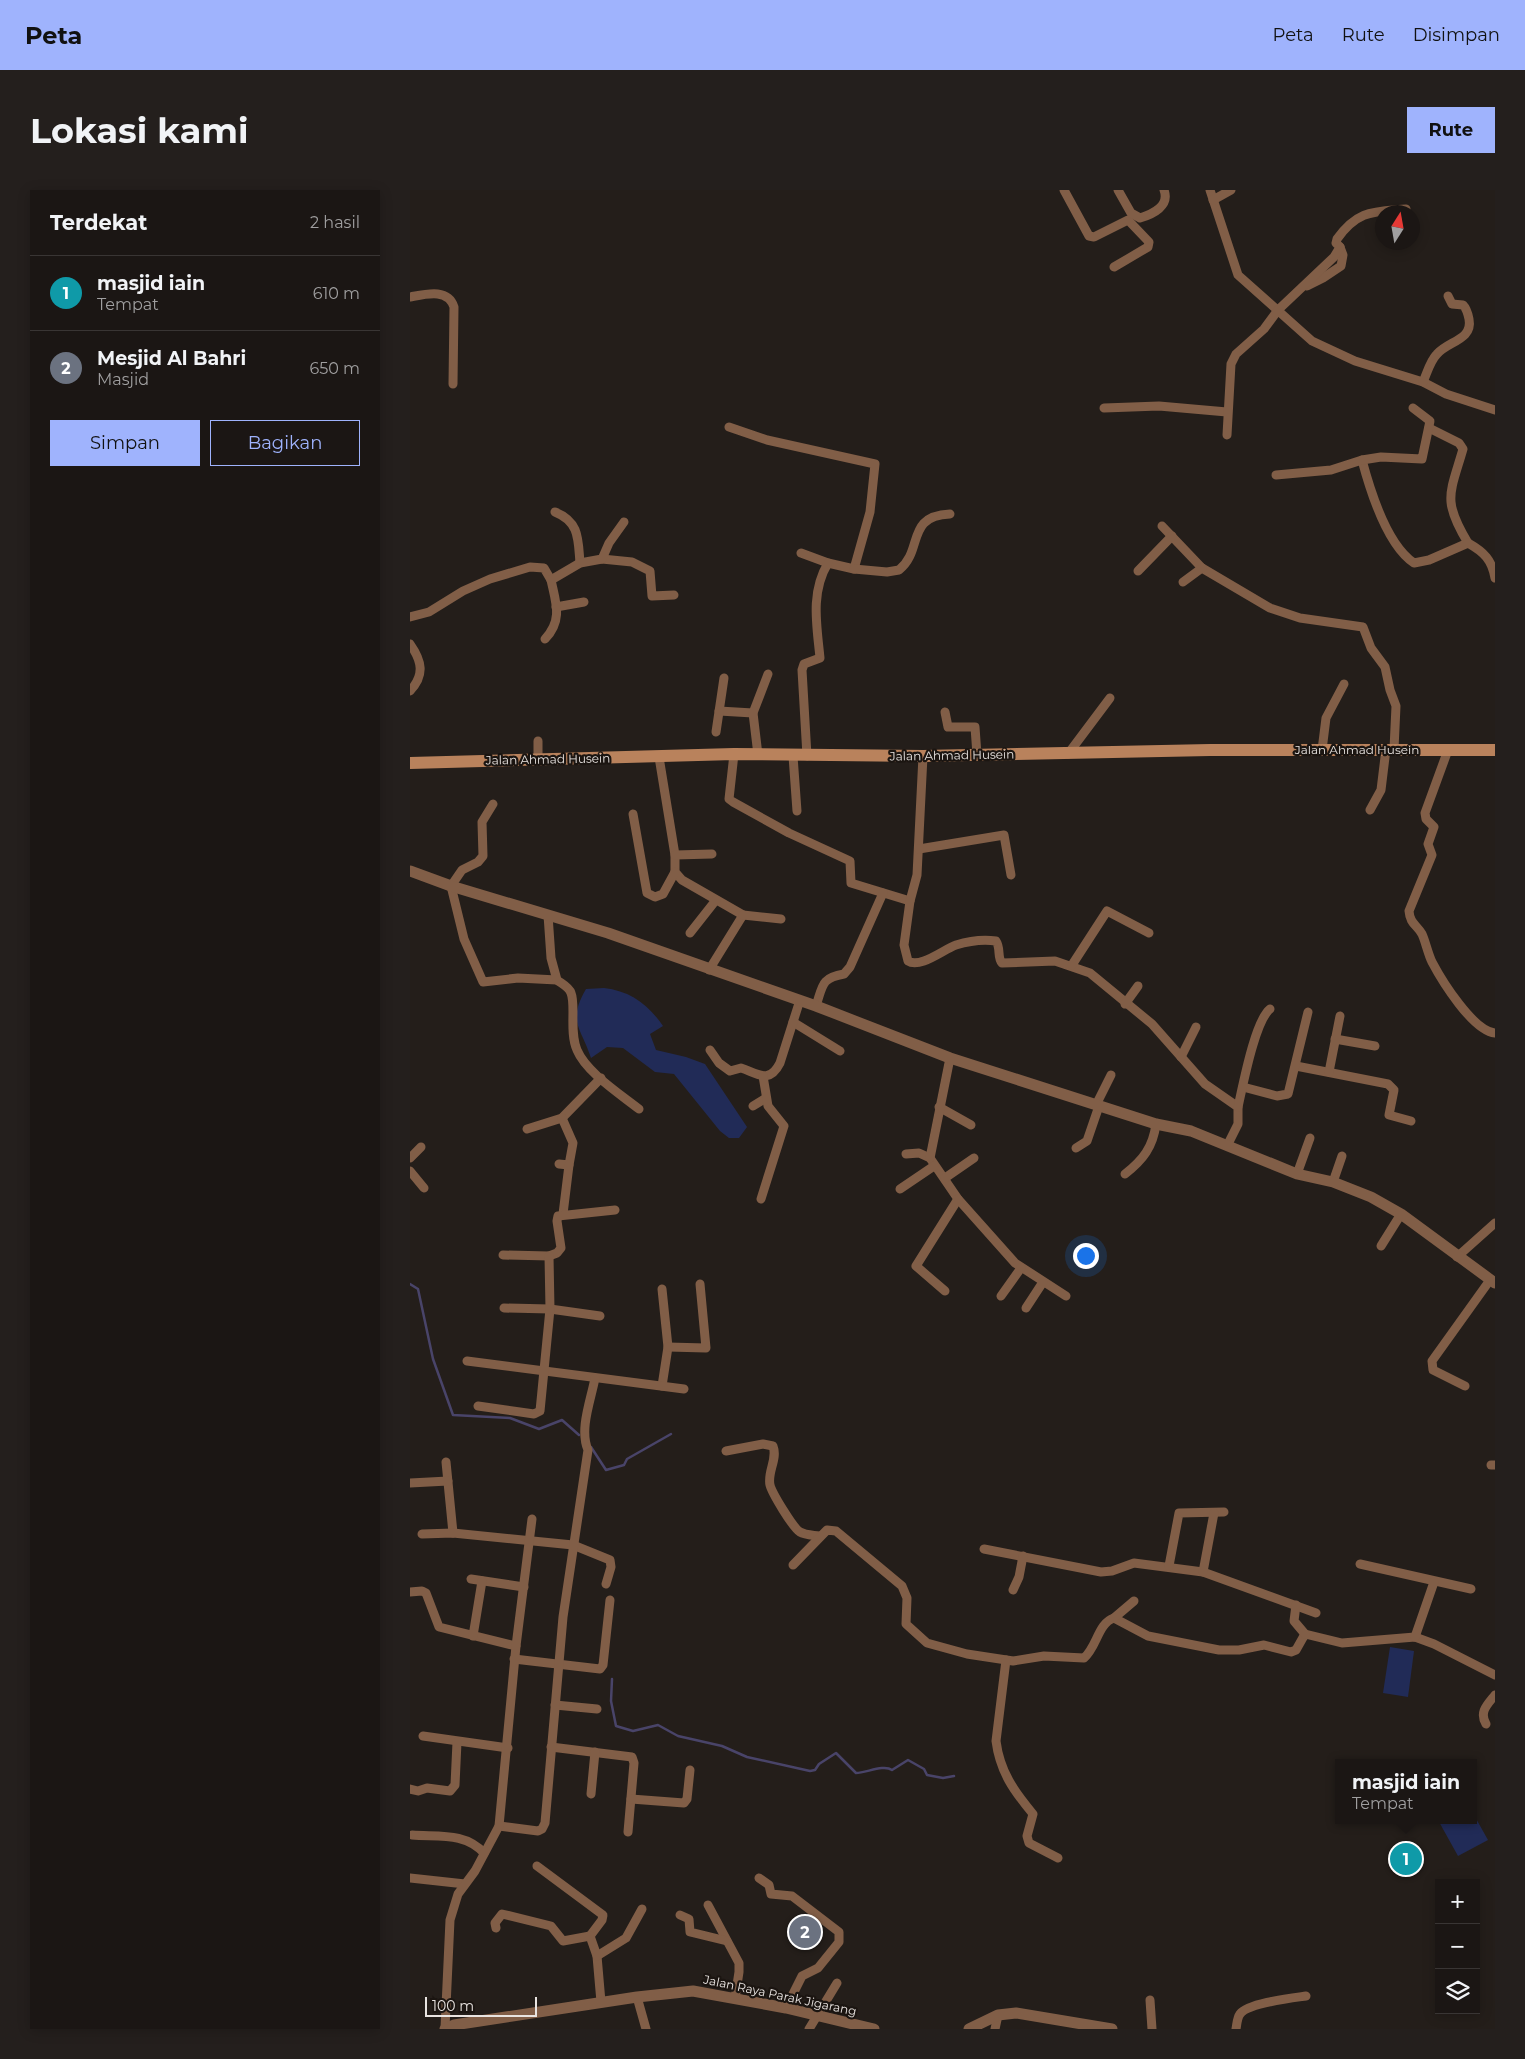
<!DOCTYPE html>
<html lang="id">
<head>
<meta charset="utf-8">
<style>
  :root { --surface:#1b1614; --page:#241f1d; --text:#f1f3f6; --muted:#a09fa0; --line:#393534; --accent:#9fb3fd }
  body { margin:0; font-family:Montserrat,sans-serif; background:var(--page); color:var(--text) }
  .controls { position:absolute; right:15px; bottom:15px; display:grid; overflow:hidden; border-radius:0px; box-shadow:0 2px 12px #0003 }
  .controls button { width:45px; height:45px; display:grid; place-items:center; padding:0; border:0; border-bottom:1px solid var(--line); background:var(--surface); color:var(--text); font:25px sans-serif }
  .compass { position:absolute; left:965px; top:15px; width:45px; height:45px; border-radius:50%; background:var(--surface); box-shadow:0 2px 12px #0003; rotate:11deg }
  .scale { position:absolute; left:15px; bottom:12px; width:112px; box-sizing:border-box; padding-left:5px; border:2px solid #e9e4e1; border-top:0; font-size:14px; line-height:18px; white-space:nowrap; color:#e9e4e1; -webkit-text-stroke:4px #1b1511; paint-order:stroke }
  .you { position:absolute; left:675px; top:1065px; width:18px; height:18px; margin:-12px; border:4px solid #fff; border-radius:50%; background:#1a73e8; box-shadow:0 0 0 8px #1a73e833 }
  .badge { display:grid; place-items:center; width:32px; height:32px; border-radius:50%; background:var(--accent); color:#fff; font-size:16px; font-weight:700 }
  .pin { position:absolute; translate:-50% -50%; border:2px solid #fff; box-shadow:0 1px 5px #0006 }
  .popup { position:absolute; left:925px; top:1569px; width:142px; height:65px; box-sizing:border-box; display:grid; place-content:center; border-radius:0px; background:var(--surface); filter:drop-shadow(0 1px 4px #0005); font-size:16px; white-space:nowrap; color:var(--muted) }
  .popup b { font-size:19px; color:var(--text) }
  .popup::after { content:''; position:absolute; left:50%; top:100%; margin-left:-10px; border:10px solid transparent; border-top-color:var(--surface) }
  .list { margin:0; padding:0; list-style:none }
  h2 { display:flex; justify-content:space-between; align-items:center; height:65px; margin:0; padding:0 20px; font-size:21px }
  h2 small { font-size:16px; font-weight:400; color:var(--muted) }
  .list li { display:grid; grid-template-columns:32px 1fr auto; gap:15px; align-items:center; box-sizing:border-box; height:75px; padding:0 20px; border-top:1px solid var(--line) }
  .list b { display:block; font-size:19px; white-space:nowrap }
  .list p { margin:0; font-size:16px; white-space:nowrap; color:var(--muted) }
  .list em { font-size:16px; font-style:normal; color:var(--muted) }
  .actions { display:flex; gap:10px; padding:15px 20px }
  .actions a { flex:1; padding:11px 0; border:1px solid var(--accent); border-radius:0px; text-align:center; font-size:18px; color:var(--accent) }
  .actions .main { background:var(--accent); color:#111 }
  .icon { flex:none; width:28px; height:28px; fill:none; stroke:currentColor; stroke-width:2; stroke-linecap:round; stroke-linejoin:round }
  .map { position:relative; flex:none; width:1085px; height:1839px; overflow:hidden; border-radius:0px }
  header { display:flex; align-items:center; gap:30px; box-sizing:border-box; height:70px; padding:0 25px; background:var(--accent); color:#111 }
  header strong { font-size:24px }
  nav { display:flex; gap:28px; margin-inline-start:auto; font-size:18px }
  .intro { display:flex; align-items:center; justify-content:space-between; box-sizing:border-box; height:120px; padding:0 30px }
  h1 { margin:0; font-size:35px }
  .button { padding:12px 22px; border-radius:0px; background:var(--accent); color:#111; font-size:18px; font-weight:700 }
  main { display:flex; gap:30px; padding:0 30px }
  aside { flex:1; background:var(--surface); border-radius:0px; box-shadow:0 2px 12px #0003 }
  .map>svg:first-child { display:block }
</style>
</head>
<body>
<header>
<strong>Peta</strong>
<nav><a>Peta</a><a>Rute</a><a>Disimpan</a></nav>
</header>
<div class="intro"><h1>Lokasi kami</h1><a class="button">Rute</a></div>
<main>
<aside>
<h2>Terdekat<small>2 hasil</small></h2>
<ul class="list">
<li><span class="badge" style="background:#0f9aa8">1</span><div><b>masjid iain</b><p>Tempat</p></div><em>610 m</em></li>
<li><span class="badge" style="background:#6b7280">2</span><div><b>Mesjid Al Bahri</b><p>Masjid</p></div><em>650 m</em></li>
</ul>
<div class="actions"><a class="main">Simpan</a><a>Bagikan</a></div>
</aside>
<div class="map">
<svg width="1085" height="1839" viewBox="0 0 1085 1839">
  <rect width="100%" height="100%" fill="#241e1a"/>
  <!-- green -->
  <g fill="#212b57">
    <path d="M194,798c26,3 44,16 59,38l-13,8 6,16 30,7 19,7 42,63 -8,11h-10l-9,-7 -46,-57 -19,-2 -32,-24 -16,-1 -16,11c-10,-31 -24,-36 -5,-69z"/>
    <path d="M980,1457l24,4 -6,46 -25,-4z"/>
    <path d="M1064,1625l14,25 -30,16 -20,-36h36z"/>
  </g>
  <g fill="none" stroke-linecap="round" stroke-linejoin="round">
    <!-- stream -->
    <g stroke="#494469" stroke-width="2.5">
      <path d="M0,1094l8,5 15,70 20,56 57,3 29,11 23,-9 17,15"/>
      <path d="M181,1257l15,23 18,-5 3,-6 44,-25"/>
      <path d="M202,1489l-1,22 5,25 17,5 25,-6 20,11 44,10 25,11 63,14 5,-1 4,-6 17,-11 20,20c10,0 28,-9 36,-3l16,-10 16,9 3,6 16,3 11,-2"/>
    </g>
    <!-- minor -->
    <g stroke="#815e47" stroke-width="9">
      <path d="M654,0l25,46 5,1 34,-17 21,22 -1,5 -34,20"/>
      <path d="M708,0l13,23 9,5c13,-4 30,-12 24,-28"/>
      <path d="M800,0l28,85 74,66 43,20 68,21 23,12 49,16"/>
      <path d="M803,10l18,-10"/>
      <path d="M897,96l16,-8 18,-12 2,-11 -3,-8"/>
      <path d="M0,107c16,-3 38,-9 44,10l-1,77"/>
      <path d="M1013,192c4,-9 7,-21 14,-28 11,-13 36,-14 32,-35 -1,-5 -2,-10 -6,-14l-11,-1 -4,-8"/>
      <path d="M694,218l55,-2 68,6"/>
      <path d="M319,237l38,13 108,24 -5,48 -16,57 -26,-6 -27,-10"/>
      <path d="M1019,238l30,15 4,6c-13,45 -21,51 5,94"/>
      <path d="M817,245l4,-71 5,-10 28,-25 14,-19 56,-53 6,-10 -4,-4 1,-4c21,-29 36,-27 69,-30"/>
      <path d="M952,270c8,30 25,85 52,103l15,-3 39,-17c16,9 24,17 27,35"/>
      <path d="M866,285l55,-5 31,-10 19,-3 41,2 8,-38 -17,-13"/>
      <path d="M145,322c25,10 23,28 25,51"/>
      <path d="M752,336l40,42 68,40 30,10 63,9 8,21 14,19 5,23 6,16 -2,43"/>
      <path d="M192,369l30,3 18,9 2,25 22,-1"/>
      <path d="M444,379l33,3 12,-2c25,-20 6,-54 51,-56"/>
      <path d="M728,381l34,-35"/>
      <path d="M773,392l19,-14"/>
      <path d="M146,417l28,-5"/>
      <path d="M0,427l19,-5 34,-21 27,-12 40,-12 14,1 7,12"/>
      <path d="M135,449c18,-19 11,-36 6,-59l29,-17 22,-4 7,-16 15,-21"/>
      <path d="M0,454c12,17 15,31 0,47"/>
      <path d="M309,521l34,2"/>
      <path d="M535,522l3,15h27l2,28"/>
      <path d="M306,542l8,-54"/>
      <path d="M128,551v18"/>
      <path d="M912,560l4,-32 18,-34"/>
      <path d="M1038,560l-23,63 1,6 8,8 -6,17 4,11 -23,56c1,13 8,14 13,23 3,6 6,20 10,28 10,19 41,69 63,71"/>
      <path d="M324,564l-5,45 4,3 56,31 61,28 1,22 59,18"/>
      <path d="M658,564l42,-56"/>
      <path d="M348,565l-5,-42 15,-39"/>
      <path d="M383,566l4,55"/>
      <path d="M397,566l-5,-86 2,-6 16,-6c-3,-32 -10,-65 8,-95"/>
      <path d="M513,566l-6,119 -7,26 -6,44 4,16c12,8 36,-12 48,-16 13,-4 26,-6 40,-4 5,7 1,17 6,22l53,-2 35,12 62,51 53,60 33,23v17l-11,22"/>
      <path d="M249,567l16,98v17l7,8 61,35 -34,55"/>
      <path d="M83,614l-11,18 1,34 -5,6 -16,8 -11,16 13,53 19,43 35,-4 39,2"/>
      <path d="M960,620l11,-20 5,-41"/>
      <path d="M223,624l14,79 8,4 8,-3 12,-22"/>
      <path d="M509,659l85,-14 7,40"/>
      <path d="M265,665l37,-1"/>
      <path d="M138,725l3,43 6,22c5,4 12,7 14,13 5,12 -2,39 6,57 9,22 43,44 62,59"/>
      <path d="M333,725l38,4"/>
      <path d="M280,743l26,-33"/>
      <path d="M662,775l35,-54 42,22"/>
      <path d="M715,814l13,-18"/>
      <path d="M406,816c7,-21 5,-28 28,-32l6,-7 33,-74"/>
      <path d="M383,832l47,29"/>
      <path d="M925,849l40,7"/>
      <path d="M300,860l9,13 11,8 11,-3c16,5 28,17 39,-5l20,-63"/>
      <path d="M771,867l15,-30"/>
      <path d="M886,876l92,18 6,6 -5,25 22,6"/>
      <path d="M919,882l11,-56"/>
      <path d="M833,897l34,9 11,-2 20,-82"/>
      <path d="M686,915l15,-30"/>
      <path d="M343,916l13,-8"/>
      <path d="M529,917l32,18"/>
      <path d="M828,917c5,-22 17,-86 32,-98"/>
      <path d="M117,939l35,-11 39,-40"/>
      <path d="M666,958l11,-7 12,-35"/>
      <path d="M496,964l13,-1 11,5 28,41 57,64 51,33"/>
      <path d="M0,968l11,-11"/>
      <path d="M520,968l20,-100"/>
      <path d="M149,974l10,1 4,-22 -11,-25"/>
      <path d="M0,981l14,17"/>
      <path d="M715,984c18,-14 28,-27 31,-50"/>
      <path d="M887,984l13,-36"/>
      <path d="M535,988l29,-20"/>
      <path d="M923,992l9,-26"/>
      <path d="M490,999l34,-23"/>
      <path d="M351,1009l23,-73 -16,-20 -5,-30"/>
      <path d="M153,1024l6,-49"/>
      <path d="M971,1056l20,-32"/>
      <path d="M93,1065l46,1 8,-3 4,-5 -4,-27 1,-5 57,-6"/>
      <path d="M1047,1067l38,-34"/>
      <path d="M252,1099l6,58 -6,39"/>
      <path d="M535,1101l-29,-25 42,-67"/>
      <path d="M591,1106l20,-28"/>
      <path d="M94,1118l46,1 50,7"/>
      <path d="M616,1118l17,-26"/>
      <path d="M258,1157l38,1 -6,-64"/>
      <path d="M57,1171l217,28"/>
      <path d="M1055,1196l-32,-16 -1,-9 58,-81"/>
      <path d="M68,1216l56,8 6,-3 10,-102 -1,-53"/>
      <path d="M316,1261l37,-7 10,2c5,13 -6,26 -3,39 2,8 23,43 30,47 5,3 12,3 19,4"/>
      <path d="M36,1272l7,71"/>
      <path d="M1081,1275h4"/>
      <path d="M0,1293l38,-2"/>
      <path d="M12,1344l31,-1 120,12 37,15 1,7 -5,17"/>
      <path d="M574,1359l117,23 11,-1 22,-8 69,9 113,41"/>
      <path d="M950,1374l111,25"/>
      <path d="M383,1375l34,-35 9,1 66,55 5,12 -1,26 21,19 40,11 46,7 31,-5 40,2c13,-11 14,-35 30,-40l34,18 71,14h20l25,-5 27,7 5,-2 9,-16 37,9 73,-6 19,7 61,31"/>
      <path d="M759,1376l10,-53 45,-1"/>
      <path d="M793,1382l11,-59"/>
      <path d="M61,1389l53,8"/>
      <path d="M603,1400l6,-13 4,-21"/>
      <path d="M0,1402l12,-1 4,2 13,34 77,19"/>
      <path d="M886,1415l-2,16 11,13"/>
      <path d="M704,1428l20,-17"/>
      <path d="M63,1446l9,-55"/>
      <path d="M1005,1447l19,-55"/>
      <path d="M104,1469l86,10 3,-4 7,-65"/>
      <path d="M596,1470l-10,81c4,31 18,50 37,73l-6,22 2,7 29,15"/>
      <path d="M145,1515l42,4"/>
      <path d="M1076,1534c-7,-12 1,-19 9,-29"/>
      <path d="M13,1546l85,12"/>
      <path d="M141,1557l81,10 2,6 -6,69"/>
      <path d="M0,1599l8,2 9,-3 23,3 5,-6 2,-43"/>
      <path d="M181,1604l4,-42"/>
      <path d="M221,1609l53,4 3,-4 3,-29"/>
      <path d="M89,1636l39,5 4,-2 3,-6 18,-206 25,-167c-9,-21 3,-50 7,-72"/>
      <path d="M2,1645c27,2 53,-3 72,18"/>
      <path d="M127,1676l66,49 -1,5 -12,16"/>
      <path d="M0,1688l55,6"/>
      <path d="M349,1688l10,7 2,9 21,2 47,36v10l-21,26 -16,8 -16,32"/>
      <path d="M298,1715l31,58v9l-4,26"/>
      <path d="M270,1725l9,4 1,13 37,9"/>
      <path d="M86,1738l-1,-5 7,-9 49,12 12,15 27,-5 7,20 4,46"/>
      <path d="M187,1766l29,-18 16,-29"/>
      <path d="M227,1807l9,32"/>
      <path d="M740,1810l2,29"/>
      <path d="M35,1838l5,-108 8,-26 17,-23 24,-45 17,-180 16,-127"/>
      <path d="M399,1839l28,-46"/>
      <path d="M585,1839l3,-14"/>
      <path d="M826,1839c1,-5 1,-11 4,-15 8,-11 52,-16 66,-18"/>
    </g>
    <!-- tertiary -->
    <g stroke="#815e47" stroke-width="11">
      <path d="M0,681l41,15 157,47 208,73 134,52 206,66 35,7 106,43 36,8 38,15 30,17 94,69"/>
      <path d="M35,1839l9,-4 183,-28 56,-6 93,17 88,21"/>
      <path d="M559,1839l29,-14 18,-2 96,16"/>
    </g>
    <!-- secondary -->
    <path stroke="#b9825c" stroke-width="12" d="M0,573l324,-9 189,2 287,-6h285"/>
  </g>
  <g text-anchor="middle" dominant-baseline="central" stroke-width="4.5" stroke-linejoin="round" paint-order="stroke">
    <!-- street labels -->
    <g font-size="12" fill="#e9e4e1" stroke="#1b1511">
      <text x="947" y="559">Jalan Ahmad Husein</text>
      <text transform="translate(542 565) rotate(-1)">Jalan Ahmad Husein</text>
      <text transform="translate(138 569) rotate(-1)">Jalan Ahmad Husein</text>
      <text transform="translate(370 1805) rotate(12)">Jalan Raya Parak Jigarang</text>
    </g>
  </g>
</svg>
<div class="controls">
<button>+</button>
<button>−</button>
<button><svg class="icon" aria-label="layers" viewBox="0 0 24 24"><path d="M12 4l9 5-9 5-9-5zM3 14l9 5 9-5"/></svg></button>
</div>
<svg class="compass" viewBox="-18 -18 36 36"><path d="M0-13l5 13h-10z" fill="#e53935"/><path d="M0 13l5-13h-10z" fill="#a09fa0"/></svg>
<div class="scale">100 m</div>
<div class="you"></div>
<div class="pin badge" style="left:996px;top:1669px;background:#0f9aa8">1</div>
<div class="popup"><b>masjid iain</b>Tempat</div>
<div class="pin badge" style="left:395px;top:1742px;background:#6b7280">2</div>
</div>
</main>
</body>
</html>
